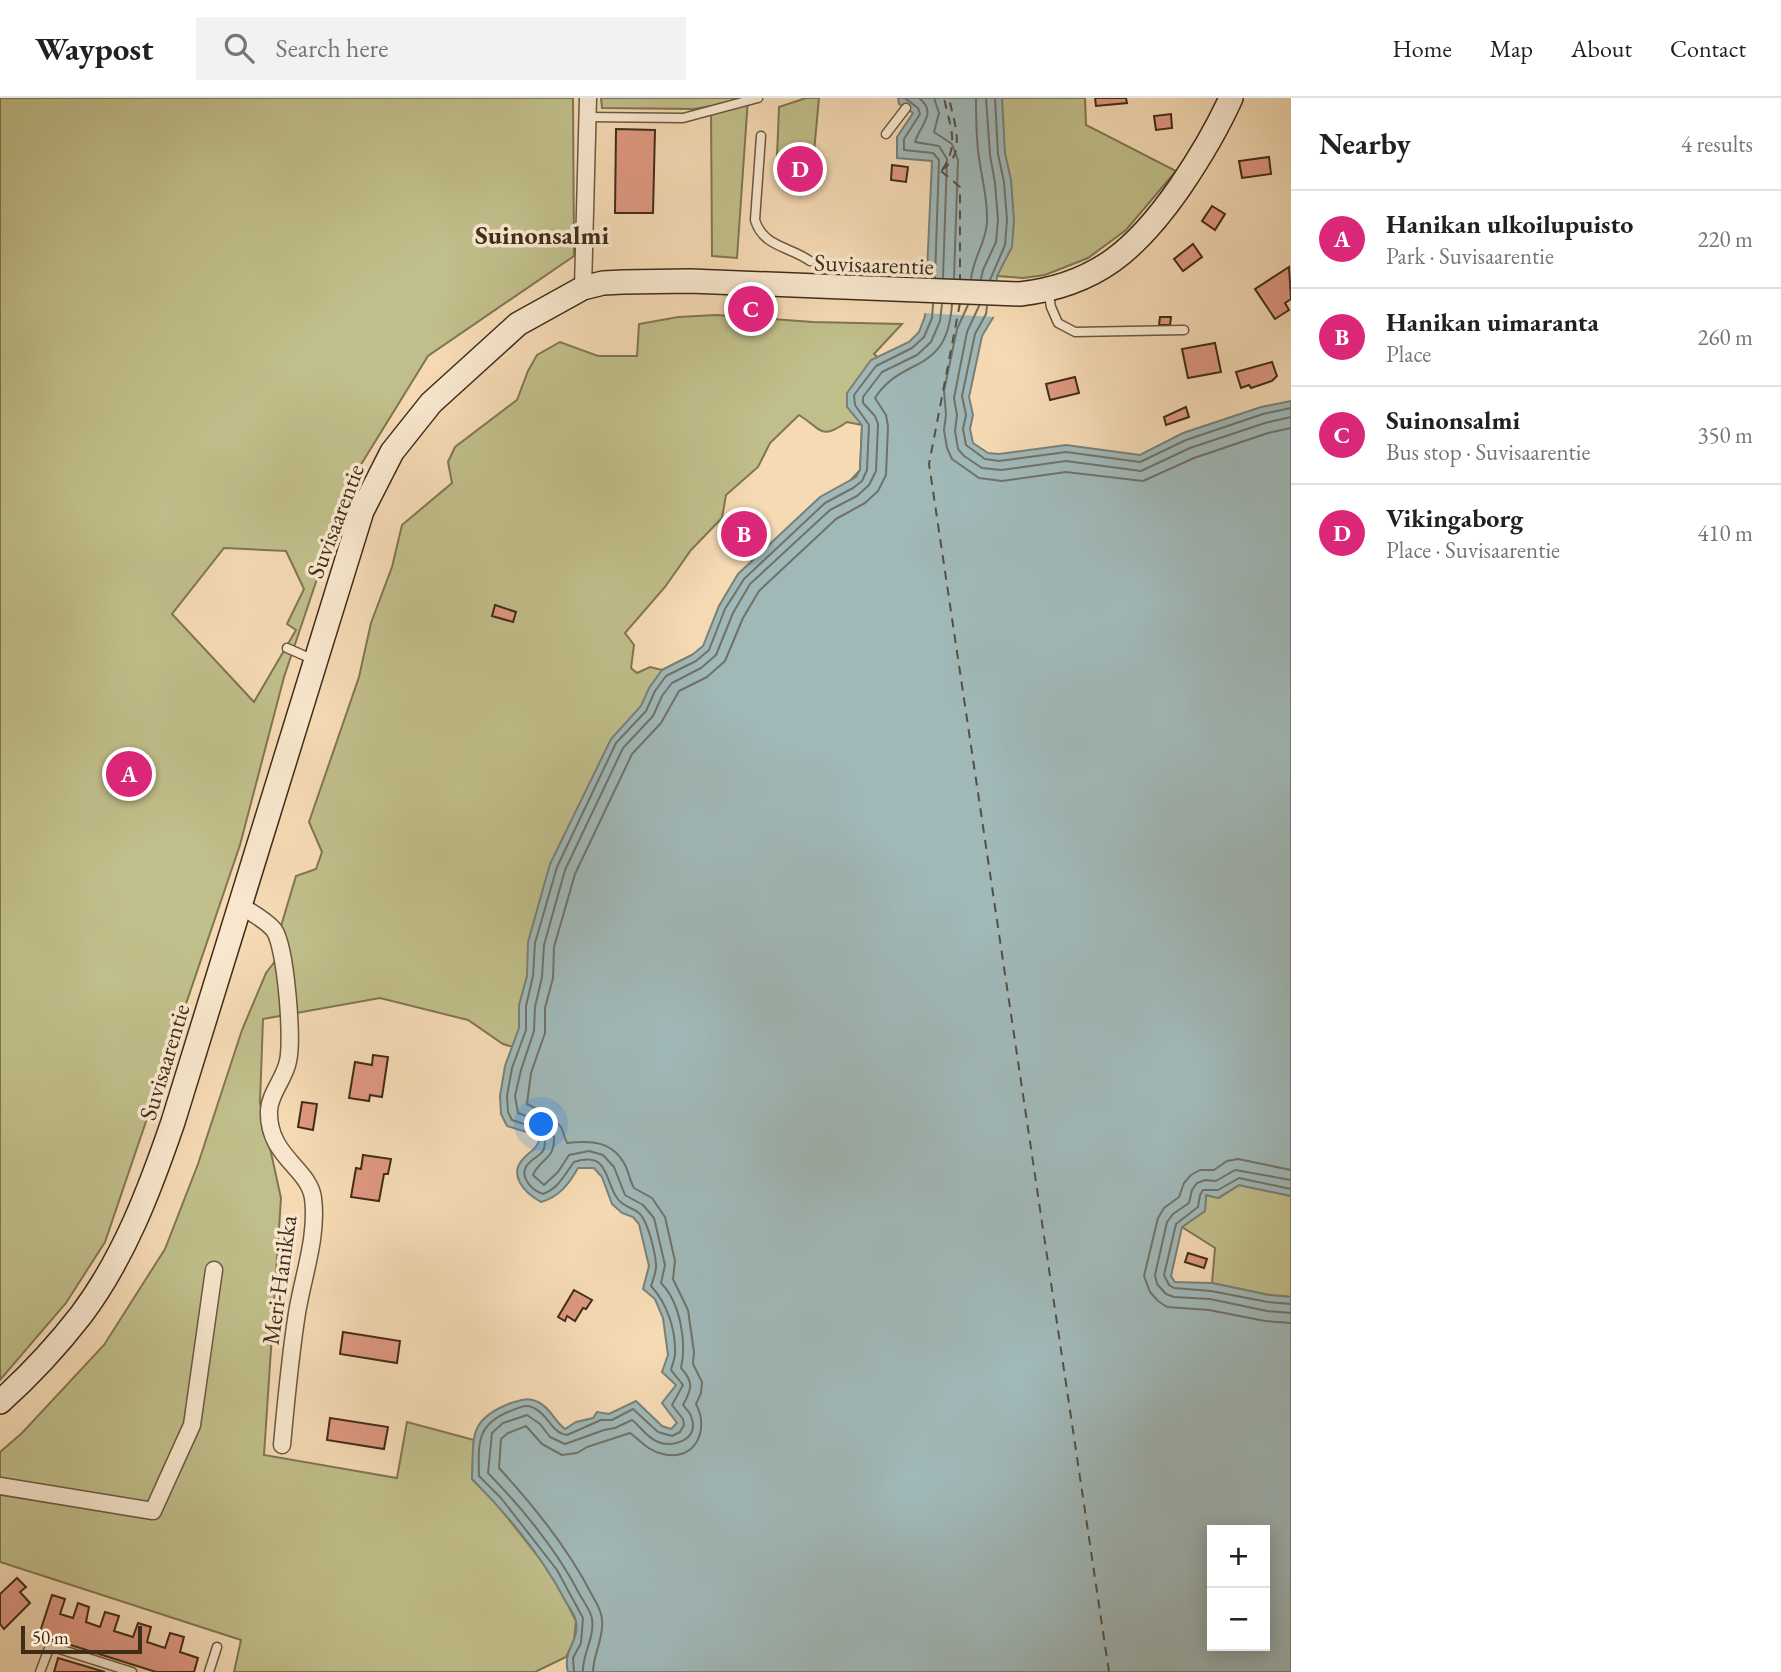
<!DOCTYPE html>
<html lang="en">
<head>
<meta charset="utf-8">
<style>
  :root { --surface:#fff; --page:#f2f2f2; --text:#202124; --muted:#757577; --line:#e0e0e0; --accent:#db2777 }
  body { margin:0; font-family:"EB Garamond",serif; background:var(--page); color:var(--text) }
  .controls { position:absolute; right:21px; bottom:21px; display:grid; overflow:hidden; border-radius:0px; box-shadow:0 4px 18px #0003 }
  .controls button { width:63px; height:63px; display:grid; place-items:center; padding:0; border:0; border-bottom:2px solid var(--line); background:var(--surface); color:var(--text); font:35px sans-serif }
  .scale { position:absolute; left:21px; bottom:18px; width:121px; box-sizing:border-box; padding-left:7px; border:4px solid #3f2c19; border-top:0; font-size:19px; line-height:24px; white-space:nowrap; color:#3f2c19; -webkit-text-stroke:5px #f8e7ce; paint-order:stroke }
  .you { position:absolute; left:542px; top:1027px; width:24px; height:24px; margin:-18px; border:5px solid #fff; border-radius:50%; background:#1a73e8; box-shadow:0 0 0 10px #1a73e833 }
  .badge { display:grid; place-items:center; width:46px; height:46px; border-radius:50%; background:var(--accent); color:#fff; font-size:23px; font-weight:700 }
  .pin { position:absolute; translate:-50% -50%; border:4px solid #fff; box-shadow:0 2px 7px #0006 }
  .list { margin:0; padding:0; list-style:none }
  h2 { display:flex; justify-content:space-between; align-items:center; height:91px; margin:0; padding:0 28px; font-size:30px }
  h2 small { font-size:23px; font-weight:400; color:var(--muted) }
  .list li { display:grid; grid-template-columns:46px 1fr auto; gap:21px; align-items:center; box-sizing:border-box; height:98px; padding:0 28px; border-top:2px solid var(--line) }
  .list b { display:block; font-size:26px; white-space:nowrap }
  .list p { margin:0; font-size:23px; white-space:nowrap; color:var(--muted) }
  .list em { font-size:23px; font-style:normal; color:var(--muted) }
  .icon { flex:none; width:38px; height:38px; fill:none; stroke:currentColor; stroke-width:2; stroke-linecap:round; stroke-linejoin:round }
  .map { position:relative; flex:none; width:1291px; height:1574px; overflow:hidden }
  header { display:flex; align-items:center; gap:42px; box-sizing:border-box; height:98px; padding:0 35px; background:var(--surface); border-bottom:2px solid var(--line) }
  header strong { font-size:33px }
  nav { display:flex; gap:38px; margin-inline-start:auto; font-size:24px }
  .search { width:490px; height:63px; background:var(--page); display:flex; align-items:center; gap:18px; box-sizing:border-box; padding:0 24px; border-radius:0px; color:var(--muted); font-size:26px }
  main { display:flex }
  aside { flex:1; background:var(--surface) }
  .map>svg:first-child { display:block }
</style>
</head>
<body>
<header>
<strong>Waypost</strong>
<div class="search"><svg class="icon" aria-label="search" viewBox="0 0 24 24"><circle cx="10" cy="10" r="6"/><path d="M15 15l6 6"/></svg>Search here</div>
<nav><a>Home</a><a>Map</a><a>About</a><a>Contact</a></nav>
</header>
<main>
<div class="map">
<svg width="1291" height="1574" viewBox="0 0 1291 1574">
  <rect width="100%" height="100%" fill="#f5dab4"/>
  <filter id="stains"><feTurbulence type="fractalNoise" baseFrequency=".00286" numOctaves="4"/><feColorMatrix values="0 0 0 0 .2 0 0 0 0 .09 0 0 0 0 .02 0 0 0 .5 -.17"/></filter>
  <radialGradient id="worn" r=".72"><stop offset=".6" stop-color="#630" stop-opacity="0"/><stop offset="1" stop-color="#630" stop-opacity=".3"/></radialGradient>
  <!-- green -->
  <g fill="#c0be8a" stroke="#807552" stroke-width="2" fill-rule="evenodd">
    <path d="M0,0h573l1,158 -146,100 -79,128 -65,193 -44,168 -135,397 -39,61 -66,77zM224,450l62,3 18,38 -17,35 9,6 -42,72 -82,-88z"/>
    <path d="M601,0h147l-11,160 -25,-2 -1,-150 -17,3 -92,-1z"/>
    <path d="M806,0h13l-5,54 -29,-2 -1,6 -7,1 2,-50z"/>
    <path d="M974,0h111l1,27 90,46 -50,59 -38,28 -43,17 -22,3 -26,-2 4,-8z"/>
    <path d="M716,217l97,7 89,2 -28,30 9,8 11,102 -45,18 11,-12 2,-45 -15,-3c-27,19 -25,7 -48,-7l-29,28 -12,24 -32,28 -4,23 -31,32 -26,37 -40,46 9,12 -3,23 6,5 13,-6 12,3 30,-15 -179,392 -10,-3 -35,-24 -88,-22 -117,21 -3,84 21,95 -17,257 133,23 10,-56 67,18 -2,39 23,23 57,72 24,47 -2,20 -8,16 -31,15h-301l7,-32 -241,-78v-110l22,-19 82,-88 61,-96 33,-85 44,-134 24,-57 20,-26 -5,-21 15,-50 20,-7 6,-17 -13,-30 50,-145 12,-54 21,-56 10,-42 50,-42 -4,-21 7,-15 62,-47 11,-29 9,-16 23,-13 38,14h39l2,-32 39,-7z"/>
    <path d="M1239,1087l52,11v101l-22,-2 -57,-12 3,-35 -33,-21 23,-16 1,-16 13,3z"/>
  </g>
  <!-- water -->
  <path fill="#a0b8b8" stroke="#798078" stroke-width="2" fill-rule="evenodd" d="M898,0h104l3,55 6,27 3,40 -2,27 -15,29 -3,40 -12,20 -13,61 4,18 -3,14 3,14 15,10 11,1 67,-9 74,10 43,-22 78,-26 30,-6v795l-52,-11 -21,13 -12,-3 -1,16 -23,16 -11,49 4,6 37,1 57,12 22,2v375h-723c-6,-22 12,-31 8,-51 -1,-6 -7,-14 -10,-19 -24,-46 -58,-87 -94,-123 2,-42 -5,-59 39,-76 10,-3 17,-6 27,-1 13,6 16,19 27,27l11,-7 17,-4 4,-6 12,2 27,-13 26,25 9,3 6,-6 -15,-20 14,-18 -14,-13 6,-17 -5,-37 -8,-19 -12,-10 6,-23 -10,-42 -6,-7 -11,-4 -10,-9 -10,-27 -8,-9h-16c-9,16 -19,29 -37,34 -16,-9 -34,-27 -17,-44 6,-7 12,-8 15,-17l-6,-7 -26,-8 -6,-12 -1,-18 5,-30 14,-38v-23l8,-29 1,-34 22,-78 61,-125 30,-33 8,-18 13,-18 30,-15 11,-9 16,-40 19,-32 82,-77 36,-20 4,-7 2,-45 -15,-18v-14l24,-33 38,-18 10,-10 6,-16 7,-155 -35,-3v-21l16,-24 -14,-9zM1212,1432h53v116h-53z"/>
  <!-- pier -->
  <path fill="#f5dab4" d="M924,183l76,4 -3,32 -75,-4z"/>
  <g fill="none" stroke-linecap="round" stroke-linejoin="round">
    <!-- shore -->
    <g stroke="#707268" stroke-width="2">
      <path d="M905,0l13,10 2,6 -16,25v11l29,3 6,7 -4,118"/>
      <path d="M919,0c19,15 1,27 -4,44l24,4 8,13 -4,119"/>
      <path d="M934,0l5,15 -5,19 18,12 6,16 -4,118"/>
      <path d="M971,181c2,-21 15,-36 16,-57 1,-22 -5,-43 -8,-64 -3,-20 -3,-40 -3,-60"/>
      <path d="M981,181l2,-9 13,-28 2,-22 -3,-37 -5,-28 -4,-57"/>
      <path d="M990,182l15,-35 2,-25 -3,-38 -6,-28 -3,-56"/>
      <path d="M968,207l-11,24 -13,62 2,24 -2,15 3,18 5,11 27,19 23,3 64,-9 77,9 51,-23 74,-25 23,-5"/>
      <path d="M979,208l-12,26 -13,66 3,17 -2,16 3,18 6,7 18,12 19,2 65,-9 75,10 49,-23 75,-25 26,-6"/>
      <path d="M987,208l-1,8 -11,20 -13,62 4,19 -3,14 3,16 19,14 14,2 67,-9 74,10 46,-22 77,-26 28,-6"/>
      <path d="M1291,1072l-53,-11 -11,2 -13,9h-14l-9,5 -7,8 -5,14 -15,11 -6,10 -14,58 6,16 8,9 9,6 42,3 56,11 26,2"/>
      <path d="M1291,1082l-56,-10 -19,11 -11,-1 -8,3 -5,7 -3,13 -16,11 -6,8 -12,53 2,9 9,10 8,3 36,2 57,12 24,2"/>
      <path d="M1291,1091l-52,-11 -21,12h-15l-3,5 -2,12 -22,17 -12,51 5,10 5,3 37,3 57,11 23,2"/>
      <path d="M574,1574l-1,-14 8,-15 2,-25 -26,-48 -56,-72 -22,-22c-1,-35 -2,-53 34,-66 7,-3 14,-6 21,-2 15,7 17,25 33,27l34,-15h11l21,-11 25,23 14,4 8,-4 4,-7 -1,-6 -11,-14 11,-20 -12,-15c1,-5 4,-11 4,-16 1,-24 -8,-51 -24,-68 2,-7 6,-15 5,-22 -1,-12 -8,-43 -17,-51 -7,-6 -16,-6 -22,-15 -13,-19 -8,-47 -43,-36 -9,12 -16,27 -31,32 -12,-4 -26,-19 -14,-31 4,-5 11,-7 14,-12 2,-4 2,-8 2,-12l-9,-11 -24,-8 -4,-8 -1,-16 5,-28 14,-38v-24l7,-30 2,-33 22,-76 59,-124 30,-32 9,-20 11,-15 30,-15 13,-11 16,-41 19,-30 81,-76 28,-15 9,-7 5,-11 2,-45 -14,-20 -1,-10 22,-29 36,-18 12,-11 8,-19 1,-14"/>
      <path d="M583,1574c-1,-18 12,-34 9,-53 -1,-8 -8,-17 -12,-24 -23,-45 -57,-86 -92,-122l4,-40 11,-10 24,-8 13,9 10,13 15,7 39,-14 11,-2 17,-8c8,6 15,18 26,22 15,6 40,-2 34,-23 -1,-6 -6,-10 -9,-14 9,-16 11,-23 -2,-37 6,-26 -1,-66 -20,-85l4,-18 -11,-47 -11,-13 -18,-10 -11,-28 -11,-12 -14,-4 -20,4 -11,17 -14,13 -11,-10c7,-17 22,-15 21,-38l-13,-16 -23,-8 -3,-17 6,-26 13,-39 1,-24 7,-30 2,-32 21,-75 58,-122 30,-32 9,-20 10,-13 29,-15 15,-13 17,-42 17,-29 80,-74 27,-14 12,-11 7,-14 2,-47 -3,-8 -12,-13v-6l19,-25 35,-17 14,-13 9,-21 2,-17"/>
      <path d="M593,1574c0,-18 11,-33 9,-52 0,-9 -6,-18 -10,-25 -24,-47 -57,-88 -93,-127l2,-29 7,-6 18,-7 16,18 20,11 15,-2 10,-6 43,-14c11,8 18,18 33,21 32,8 47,-24 33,-50l5,-11 1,-11 -9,-18 1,-12 -6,-42 -15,-31 2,-18 -10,-44 -13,-19 -18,-10c-4,-7 -5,-14 -8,-21 -12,-26 -35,-27 -59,-24l-6,-16 -10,-11 -24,-12 4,-31 14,-40v-25l8,-30 1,-31 21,-73 57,-120 29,-31 18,-32 28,-14 18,-16 18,-43 16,-27 77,-72 29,-16 13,-12 8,-16 2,-49 -2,-11 -11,-17c28,-44 72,-21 77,-94"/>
    </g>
    <!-- ferry -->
    <g stroke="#574f41" stroke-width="2" stroke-dasharray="9 7" stroke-linecap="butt">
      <path d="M942,72c25,-17 12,-47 7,-72"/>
      <path d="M942,72c18,-26 8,-43 2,-72"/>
      <path d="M941,73l19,16v93"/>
      <path d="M960,205l-31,161 180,1208"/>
    </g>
  </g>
  <!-- building -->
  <g fill="#df9881" stroke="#3f2c19" stroke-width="2">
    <path d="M1095,0h31l1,5 -31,3z"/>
    <path d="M1171,16l1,14 -16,2 -2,-14z"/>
    <path d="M616,31l39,1 -2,83h-38z"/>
    <path d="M785,52l33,3 -2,31 -34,-3z"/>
    <path d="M1269,59l2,17 -29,4 -3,-17z"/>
    <path d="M892,67l16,2 -2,15 -15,-2z"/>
    <path d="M1212,108l13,8 -10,16 -13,-9z"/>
    <path d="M1193,146l9,13 -19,14 -9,-12z"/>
    <path d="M1289,169l2,32 -6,4 4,7 -14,9 -20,-30z"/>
    <path d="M1160,219h11l-1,8h-11z"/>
    <path d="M1215,245l6,29 -33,6 -6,-29z"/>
    <path d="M1272,264l5,14 -5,5 -21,7 -2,-3 -8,3 -5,-16z"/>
    <path d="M1075,279l4,16 -29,7 -4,-16z"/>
    <path d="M1186,309l3,10 -23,8 -2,-8z"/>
    <path d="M495,507l21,7 -3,10 -21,-6z"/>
    <path d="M373,957l15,2 -6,40 -12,-2 -1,6 -20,-3 6,-36 17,3z"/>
    <path d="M302,1004l15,2 -4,26 -15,-3z"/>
    <path d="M363,1057l28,4 -3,15h-4l-5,27 -28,-4 5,-29 5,1z"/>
    <path d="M1188,1155l19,6 -3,9 -19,-6z"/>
    <path d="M574,1192l18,10 -6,9 -3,-1 -8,13 -8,-5 -2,5 -7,-4z"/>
    <path d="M343,1234l57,9 -3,22 -57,-9z"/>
    <path d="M330,1320l58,9 -4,22 -57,-9z"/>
    <path d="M17,1480l9,9 -6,5 10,11 -26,26 -4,-5v-30z"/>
    <path d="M52,1497l13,4 -5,15 13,4 5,-15 11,4 -3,15 14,5 5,-15 14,4 -5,15 19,6 5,-14 13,4 -4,15 18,6 5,-15 14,4 -4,15 18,6 -4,14h-38l-117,-37z"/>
    <path d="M58,1560l47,14h-51z"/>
  </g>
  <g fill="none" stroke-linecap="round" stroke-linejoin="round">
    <defs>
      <g id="lane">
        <path d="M587,19l96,1 75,-20"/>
        <path d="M886,36l20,-26"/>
        <path d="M761,38l-6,84c8,27 34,26 55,41"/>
        <path d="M1048,192l3,17 7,16 17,9 109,-2"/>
        <path d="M287,550l25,11"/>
        <path d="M40,1574l10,-26 82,26"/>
        <path d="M209,1574l8,-25"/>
      </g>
      <g id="street">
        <path d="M583,190l5,-190"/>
        <path d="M240,807c10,7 26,15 34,25 12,17 19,110 14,131 -3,17 -18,32 -19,49 -2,46 40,58 44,88 5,38 -10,78 -16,115 -7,44 -11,88 -15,132"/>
        <path d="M0,1388l153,25 39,-86 22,-155"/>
      </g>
      <path id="secondary" d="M0,1304c29,-26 57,-56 81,-87 43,-57 69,-126 92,-193l189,-611 30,-59 39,-49 87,-79 65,-36 20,-5 20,-1 67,-1 330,13c77,-9 117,-45 160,-107 19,-28 37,-58 51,-89"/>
    </defs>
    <!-- lane casing -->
    <use href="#lane" stroke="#6c5840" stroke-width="11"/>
    <!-- street casing -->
    <use href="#street" stroke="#6c5840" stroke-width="19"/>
    <!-- secondary casing -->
    <use href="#secondary" stroke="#3f2c19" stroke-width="26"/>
    <!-- lane -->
    <use href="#lane" stroke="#f8e7ce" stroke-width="8"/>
    <!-- street -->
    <use href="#street" stroke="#f8e7ce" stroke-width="16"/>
    <!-- secondary -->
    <use href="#secondary" stroke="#f8e7ce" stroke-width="23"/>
  </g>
  <g text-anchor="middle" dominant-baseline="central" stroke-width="7" stroke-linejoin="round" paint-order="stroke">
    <!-- street labels -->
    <g font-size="24" fill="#3f2c19" stroke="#f8e7ce">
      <text transform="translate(874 166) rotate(2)">Suvisaarentie</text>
      <text transform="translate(335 423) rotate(-69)">Suvisaarentie</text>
      <text transform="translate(164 964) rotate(-73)">Suvisaarentie</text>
      <text transform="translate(279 1182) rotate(-82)">Meri-Hanikka</text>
    </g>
    <!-- neighbourhood labels -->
    <g font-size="26" font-weight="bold" fill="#3f2c19" stroke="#f8e7ce">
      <text x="542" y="137">Suinonsalmi</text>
    </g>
  </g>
  <rect width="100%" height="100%" filter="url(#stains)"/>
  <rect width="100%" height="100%" fill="url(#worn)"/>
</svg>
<div class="controls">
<button>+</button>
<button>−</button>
</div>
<div class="scale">50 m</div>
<div class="you"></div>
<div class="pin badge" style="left:129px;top:676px">A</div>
<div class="pin badge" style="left:744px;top:436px">B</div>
<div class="pin badge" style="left:751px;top:211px">C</div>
<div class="pin badge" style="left:800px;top:71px">D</div>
</div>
<aside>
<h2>Nearby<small>4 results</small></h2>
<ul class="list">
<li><span class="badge">A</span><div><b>Hanikan ulkoilupuisto</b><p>Park · Suvisaarentie</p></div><em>220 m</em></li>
<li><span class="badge">B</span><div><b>Hanikan uimaranta</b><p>Place</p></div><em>260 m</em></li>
<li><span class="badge">C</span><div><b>Suinonsalmi</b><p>Bus stop · Suvisaarentie</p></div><em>350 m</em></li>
<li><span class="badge">D</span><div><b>Vikingaborg</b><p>Place · Suvisaarentie</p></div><em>410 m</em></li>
</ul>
</aside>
</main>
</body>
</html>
